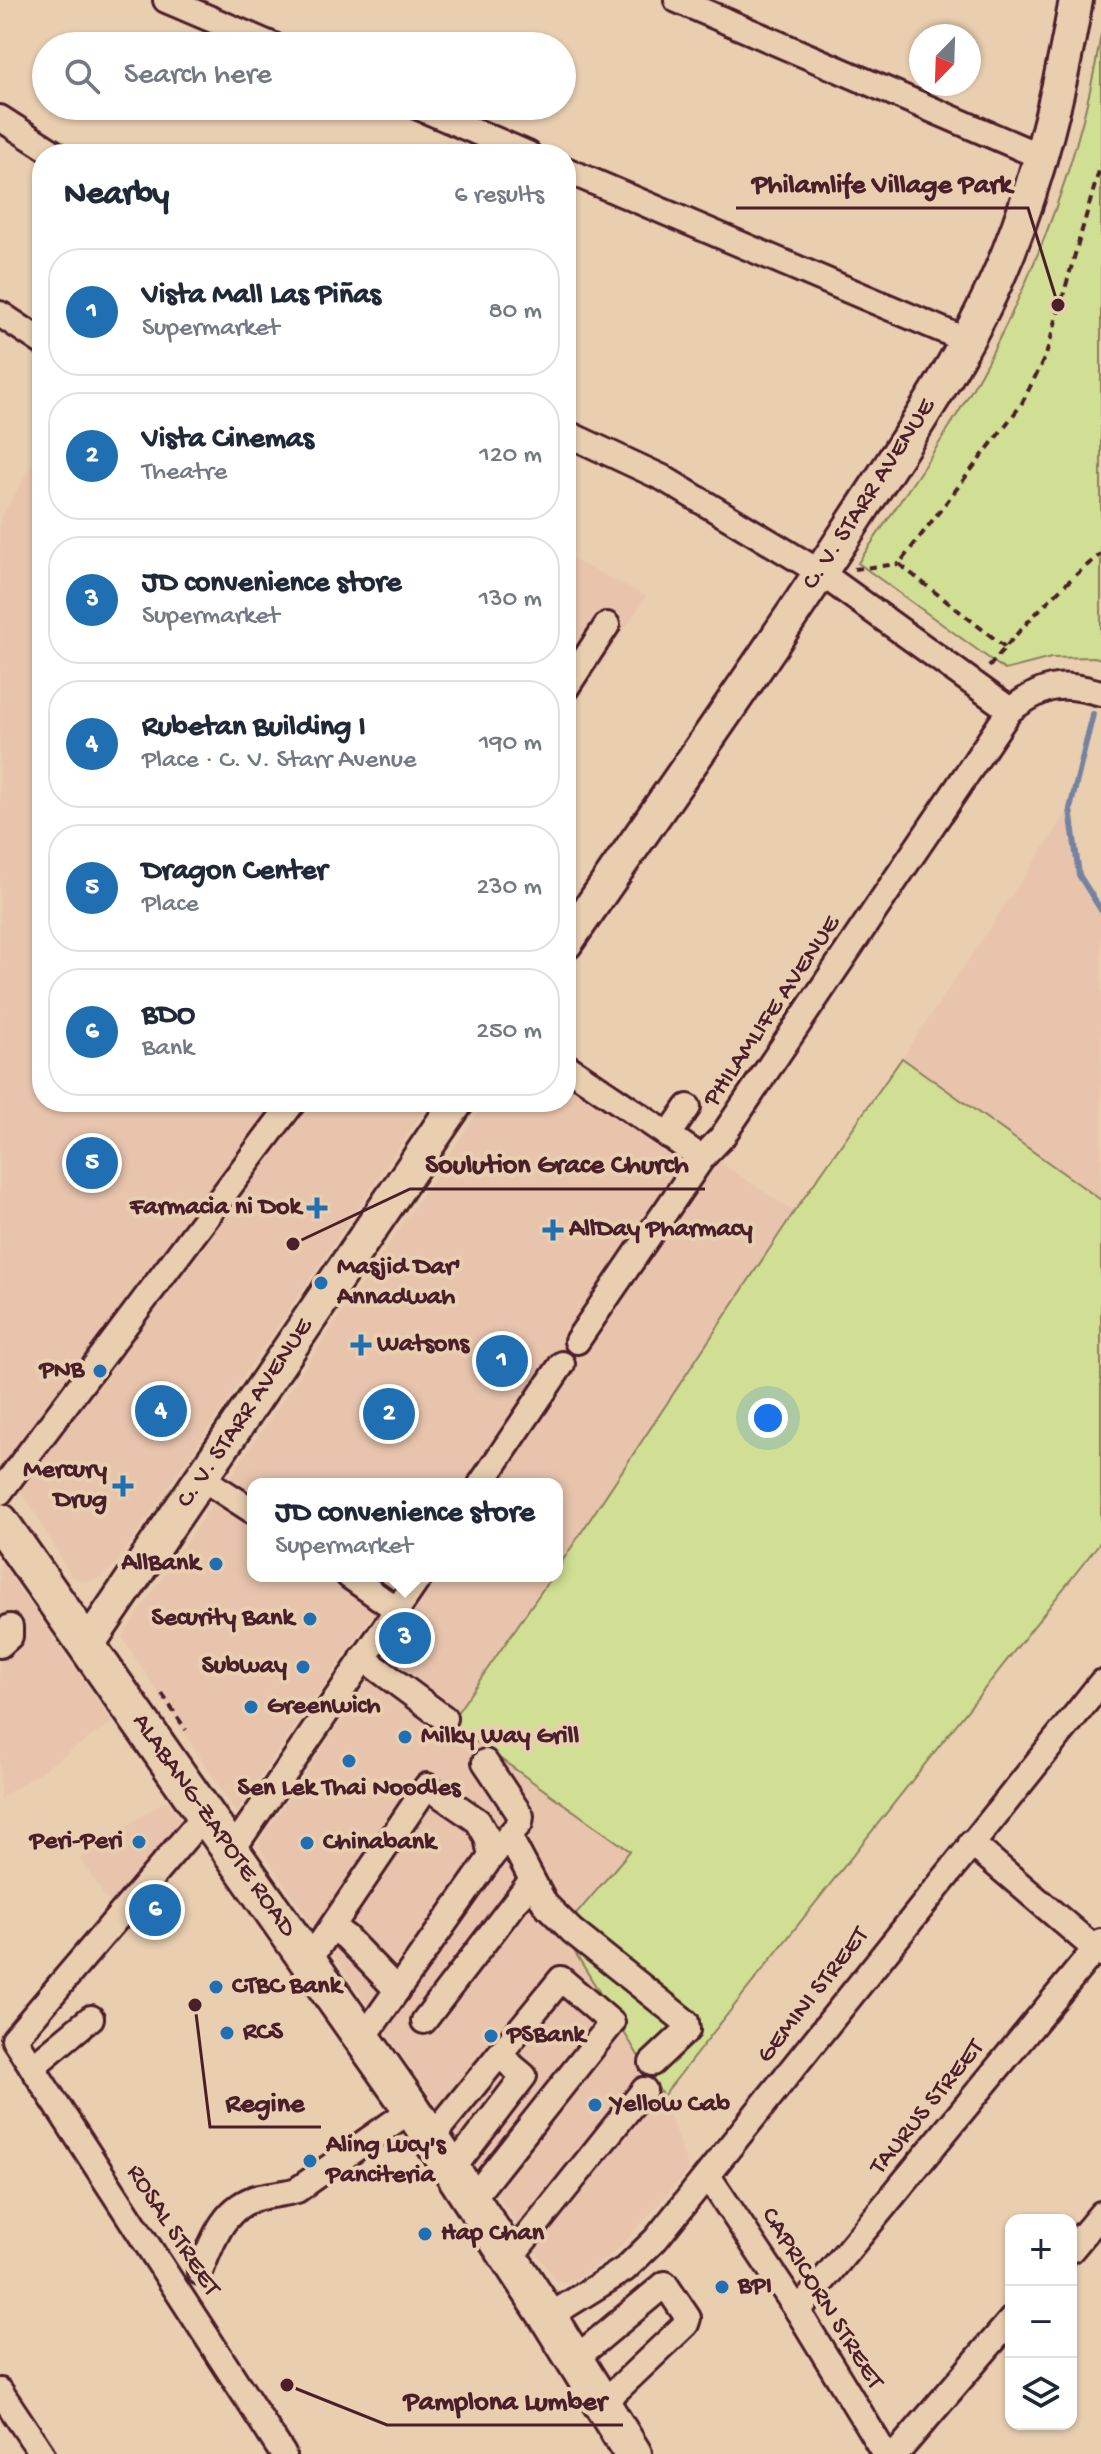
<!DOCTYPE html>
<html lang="en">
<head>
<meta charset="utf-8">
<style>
  :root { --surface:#fff; --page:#f2f2f3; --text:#1f2937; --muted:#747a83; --line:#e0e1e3; --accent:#1f6fb2 }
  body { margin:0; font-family:"Gochi Hand",sans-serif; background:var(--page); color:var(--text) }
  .controls { position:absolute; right:24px; bottom:24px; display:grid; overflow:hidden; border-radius:16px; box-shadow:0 2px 6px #0004 }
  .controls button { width:72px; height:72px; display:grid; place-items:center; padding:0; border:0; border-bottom:2px solid var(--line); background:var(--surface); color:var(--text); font:40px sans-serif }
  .compass { position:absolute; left:909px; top:24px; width:72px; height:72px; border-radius:50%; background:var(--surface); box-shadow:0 2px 6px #0004; rotate:203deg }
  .you { position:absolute; left:768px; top:1418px; width:28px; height:28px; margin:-20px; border:6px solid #fff; border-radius:50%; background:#1a73e8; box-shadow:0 0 0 12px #1a73e833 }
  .badge { display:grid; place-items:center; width:52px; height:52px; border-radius:50%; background:var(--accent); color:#fff; font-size:26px; font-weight:700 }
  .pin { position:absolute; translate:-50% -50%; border:4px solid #fff; box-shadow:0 2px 8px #0006 }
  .popup { position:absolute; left:247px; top:1478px; width:316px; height:104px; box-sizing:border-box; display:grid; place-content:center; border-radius:16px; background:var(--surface); filter:drop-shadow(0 2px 6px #0005); font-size:26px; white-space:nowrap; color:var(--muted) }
  .popup b { font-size:30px; color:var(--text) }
  .popup::after { content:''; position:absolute; left:50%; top:100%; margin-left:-16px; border:16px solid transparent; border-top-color:var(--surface) }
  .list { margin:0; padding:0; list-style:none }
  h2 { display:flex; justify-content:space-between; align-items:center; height:104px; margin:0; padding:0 32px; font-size:34px }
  h2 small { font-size:26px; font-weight:400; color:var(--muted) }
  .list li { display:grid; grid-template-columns:52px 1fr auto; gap:24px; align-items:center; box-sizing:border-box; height:128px; margin:0 16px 16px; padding:0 16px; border:2px solid var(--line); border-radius:32px }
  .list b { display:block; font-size:30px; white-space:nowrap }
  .list p { margin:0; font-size:26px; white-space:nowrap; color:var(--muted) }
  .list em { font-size:26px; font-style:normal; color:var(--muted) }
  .icon { flex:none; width:44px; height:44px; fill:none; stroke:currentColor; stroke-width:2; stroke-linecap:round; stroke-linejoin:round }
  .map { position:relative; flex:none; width:1101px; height:2454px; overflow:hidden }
  .search { position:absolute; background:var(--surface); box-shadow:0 2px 6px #0004; left:32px; top:32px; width:544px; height:88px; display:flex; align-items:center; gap:20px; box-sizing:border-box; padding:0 28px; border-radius:44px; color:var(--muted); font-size:30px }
  .panel { position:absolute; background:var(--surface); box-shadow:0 2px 6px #0004; left:32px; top:144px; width:544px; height:968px; border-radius:32px }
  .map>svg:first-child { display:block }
</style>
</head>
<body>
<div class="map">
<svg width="1101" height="2454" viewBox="0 0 1101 2454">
  <rect width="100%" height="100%" fill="#e9ceb0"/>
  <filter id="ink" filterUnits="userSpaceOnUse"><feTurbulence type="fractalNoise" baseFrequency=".0125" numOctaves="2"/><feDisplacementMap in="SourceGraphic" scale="16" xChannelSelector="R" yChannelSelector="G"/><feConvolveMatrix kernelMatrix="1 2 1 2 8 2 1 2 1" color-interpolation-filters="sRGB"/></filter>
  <g filter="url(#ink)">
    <!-- built -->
    <g fill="#e8c4ad">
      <path d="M42,448v654h388l-314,462 -16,14 -11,3 -9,-1 -9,-4 -39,-69 -32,-42v-946z"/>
      <path d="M566,556l80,40 -80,122z"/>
      <path d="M1070,809l9,66 22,35v293l-461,655 -78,73 101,165 26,75 -72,79 -34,25 -17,8 -10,-2 -296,-433v-7l179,-265h118v-92h-70l-17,-10 -7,10h-210v92h146l-163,236 -114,-175 363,-535h81v-19l137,94 12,-18 79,53 108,-154z"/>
      <path d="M0,1561l113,161 -113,77z"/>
      <path d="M166,1800l20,28 -73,81 -33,-51z"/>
    </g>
    <!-- green -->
    <g fill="#d0df93" stroke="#8d7f5f" stroke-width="2">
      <path d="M1101,34v625l-6,-2 -44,1 -46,12 -147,-107c46,-68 98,-139 135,-212 51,-99 90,-206 108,-317z"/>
      <path d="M902,1058l199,142v341l-438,555 -101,-165 68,-80 -180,-128 102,-147h5v-7l237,-357z"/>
    </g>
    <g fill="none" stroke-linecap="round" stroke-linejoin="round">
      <!-- stream -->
      <path stroke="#7583a0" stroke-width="6" d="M1093,714l-23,95 9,66 22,35"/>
      <defs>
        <g id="minor">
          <path d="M166,0l108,46"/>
          <path d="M677,0l365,157"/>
          <path d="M416,106l112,48"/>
          <path d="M0,118l56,36"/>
          <path d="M566,170l402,171"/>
          <path d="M0,314l42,28"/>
          <path d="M566,433l97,45 158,95 189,137"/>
          <path d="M566,688l41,-63"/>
          <path d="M566,1066l136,92"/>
          <path d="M668,1136l20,-29"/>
          <path d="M577,1341l125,-183 20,-21 288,-427c35,-25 49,-29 91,-17"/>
          <path d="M202,1478l51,33"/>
          <path d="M481,1484l81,-120"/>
          <path d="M0,1492l293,-390"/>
          <path d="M349,1576l48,34"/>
          <path d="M0,1645l10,-9v-9"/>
          <path d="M363,1658l81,60"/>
          <path d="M205,1815l-191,224 269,415"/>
          <path d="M509,1836l36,68 27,27 114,91 1,8 -35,33"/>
          <path d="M971,1843l130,111"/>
          <path d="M231,1852l189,-276"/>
          <path d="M332,1927l14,10 51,53"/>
          <path d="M308,1962l119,-176 51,35 9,16 4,20"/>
          <path d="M424,2021l107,-140"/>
          <path d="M362,2040l129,-183 29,-34 1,-7 -36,-54"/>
          <path d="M32,2067l59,-49"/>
          <path d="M431,2138l130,-159 51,44 -140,176"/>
          <path d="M452,2170l72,-94 -25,-21"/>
          <path d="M708,2176l90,135 87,143"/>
          <path d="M1071,2250l30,-36"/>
          <path d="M510,2258l134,-168"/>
          <path d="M200,2272c12,-30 24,-67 60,-75 13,-3 24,-3 37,-7l115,-81"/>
          <path d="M798,2311l303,-369"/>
          <path d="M548,2317l77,-48 31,-30 445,-556"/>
          <path d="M574,2360l91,-76 23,34 -2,6 -66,63 -19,16"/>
          <path d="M0,2391l42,63"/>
          <path d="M896,2454l115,-134"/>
        </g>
        <g id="major">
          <path d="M566,943c97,-141 197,-281 290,-425 56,-86 115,-171 153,-267 32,-81 52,-165 67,-251"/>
          <path d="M87,1646l370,-544"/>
        </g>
        <path id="highway" d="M0,1522l412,587 136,208 85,137"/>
      </defs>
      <!-- minor casing -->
      <use href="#minor" stroke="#4a1f2b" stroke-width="30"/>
      <!-- major casing -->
      <use href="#major" stroke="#4a1f2b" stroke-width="38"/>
      <!-- highway casing -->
      <use href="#highway" stroke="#4a1f2b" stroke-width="42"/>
      <!-- path -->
      <g stroke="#4a1f2b" stroke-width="4" stroke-dasharray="8 6" stroke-linecap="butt">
        <path d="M854,569l45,-5"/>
        <path d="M1005,647l-106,-83 122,-159 25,-50 55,-191"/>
        <path d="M989,667c33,-41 70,-80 112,-113"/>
        <path d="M162,1694l24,36"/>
      </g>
      <!-- minor -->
      <use href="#minor" stroke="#e9ceb0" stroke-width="24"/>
      <!-- major -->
      <use href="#major" stroke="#e9ceb0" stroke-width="32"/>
      <!-- highway -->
      <use href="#highway" stroke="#e9ceb0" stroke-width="36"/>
    </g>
  </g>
  <!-- markers -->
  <g fill="#1f6fb2" stroke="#e9ceb0" stroke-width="3">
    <path d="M313 1196h8v8h8v8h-8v8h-8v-8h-8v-8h8z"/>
    <path d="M549 1218h8v8h8v8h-8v8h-8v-8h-8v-8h8z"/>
    <circle cx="321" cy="1283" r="8"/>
    <path d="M357 1333h8v8h8v8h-8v8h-8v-8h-8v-8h8z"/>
    <circle cx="100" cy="1371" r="8"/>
    <path d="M119 1474h8v8h8v8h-8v8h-8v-8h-8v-8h8z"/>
    <circle cx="216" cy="1564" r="8"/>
    <circle cx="310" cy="1619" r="8"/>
    <circle cx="303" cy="1667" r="8"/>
    <circle cx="251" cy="1707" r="8"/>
    <circle cx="405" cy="1737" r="8"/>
    <circle cx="349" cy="1761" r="8"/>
    <circle cx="139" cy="1842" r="8"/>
    <circle cx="307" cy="1843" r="8"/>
    <circle cx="216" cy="1987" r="8"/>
    <circle cx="227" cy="2033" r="8"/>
    <circle cx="491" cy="2036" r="8"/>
    <circle cx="595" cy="2105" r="8"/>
    <circle cx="310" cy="2161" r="8"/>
    <circle cx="425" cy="2234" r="8"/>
    <circle cx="722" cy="2287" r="8"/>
  </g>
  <g text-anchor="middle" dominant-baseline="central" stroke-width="8" stroke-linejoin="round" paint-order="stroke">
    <!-- street labels -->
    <g font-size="26" fill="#4a1f2b" stroke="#e9ceb0">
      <text transform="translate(870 495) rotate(-57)">C. V. STARR AVENUE</text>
      <text transform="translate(773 1012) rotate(-56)">PHILAMLIFE AVENUE</text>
      <text transform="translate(246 1414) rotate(-56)">C. V. STARR AVENUE</text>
      <text transform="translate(213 1826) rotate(55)">ALABANG-ZAPOTE ROAD</text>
      <text transform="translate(814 1996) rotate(-52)">GEMINI STREET</text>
      <text transform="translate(928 2108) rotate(-51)">TAURUS STREET</text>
      <text transform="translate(172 2231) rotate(57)">ROSAL STREET</text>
      <text transform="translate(821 2299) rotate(58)">CAPRICORN STREET</text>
    </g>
    <!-- poi labels -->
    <g font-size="26" font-weight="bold" fill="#4a1f2b" stroke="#e9ceb0" text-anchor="start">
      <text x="301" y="1208" text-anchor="end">Farmacia ni Dok</text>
      <text x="569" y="1230">AllDay Pharmacy</text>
      <text x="337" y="1268">Masjid Dar'<tspan x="337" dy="30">Annadwah</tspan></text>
      <text x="377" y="1345">Watsons</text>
      <text x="84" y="1371" text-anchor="end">PNB</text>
      <text x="107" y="1471" text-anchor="end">Mercury<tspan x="107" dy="30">Drug</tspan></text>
      <text x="200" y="1564" text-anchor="end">AllBank</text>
      <text x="294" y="1619" text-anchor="end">Security Bank</text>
      <text x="287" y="1667" text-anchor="end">Subway</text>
      <text x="267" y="1707">Greenwich</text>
      <text x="421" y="1737">Milky Way Grill</text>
      <text x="349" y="1789" text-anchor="middle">Sen Lek Thai Noodles</text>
      <text x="123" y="1842" text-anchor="end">Peri-Peri</text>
      <text x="323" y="1843">Chinabank</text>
      <text x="232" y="1987">CTBC Bank</text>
      <text x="243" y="2033">RCS</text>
      <text x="507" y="2036">PSBank</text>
      <text x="611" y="2105">Yellow Cab</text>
      <text x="326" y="2146">Aling Lucy's<tspan x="326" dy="30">Panciteria</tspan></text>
      <text x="441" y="2234">Hap Chan</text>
      <text x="738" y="2287">BPI</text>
    </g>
  </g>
  <!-- callouts -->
  <path fill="none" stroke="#4a1f2b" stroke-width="3" d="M1058 305L1028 208H736M293 1244L410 1189H705M195 2005L210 2127H321M287 2385L387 2425H623"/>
  <g fill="#4a1f2b" stroke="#e9ceb0" stroke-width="3">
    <circle cx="1058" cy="305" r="8"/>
    <circle cx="293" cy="1244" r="8"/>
    <circle cx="195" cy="2005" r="8"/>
    <circle cx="287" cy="2385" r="8"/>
  </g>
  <g font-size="28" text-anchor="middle" font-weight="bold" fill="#4a1f2b" stroke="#e9ceb0" stroke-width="8" stroke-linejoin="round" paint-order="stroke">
    <text x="882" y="192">Philamlife Village Park</text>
    <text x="557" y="1172">Soulution Grace Church</text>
    <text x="265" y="2111">Regine</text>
    <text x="505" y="2409">Pamplona Lumber</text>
  </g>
</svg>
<div class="controls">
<button>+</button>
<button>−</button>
<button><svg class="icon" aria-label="layers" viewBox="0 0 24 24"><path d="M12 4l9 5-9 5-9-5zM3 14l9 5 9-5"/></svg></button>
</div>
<svg class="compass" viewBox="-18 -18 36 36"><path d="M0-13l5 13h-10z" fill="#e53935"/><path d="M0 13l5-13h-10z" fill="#747a83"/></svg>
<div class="you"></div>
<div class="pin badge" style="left:502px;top:1361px">1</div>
<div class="pin badge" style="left:389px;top:1414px">2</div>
<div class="pin badge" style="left:405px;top:1638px">3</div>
<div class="popup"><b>JD convenience store</b>Supermarket</div>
<div class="pin badge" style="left:161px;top:1411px">4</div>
<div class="pin badge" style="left:92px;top:1163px">5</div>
<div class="pin badge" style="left:155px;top:1910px">6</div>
<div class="search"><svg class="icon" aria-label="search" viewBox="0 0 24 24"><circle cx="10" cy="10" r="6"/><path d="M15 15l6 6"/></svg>Search here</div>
<section class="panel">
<h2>Nearby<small>6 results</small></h2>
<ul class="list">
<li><span class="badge">1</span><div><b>Vista Mall Las Piñas</b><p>Supermarket</p></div><em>80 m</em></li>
<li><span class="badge">2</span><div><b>Vista Cinemas</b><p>Theatre</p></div><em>120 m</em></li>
<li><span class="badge">3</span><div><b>JD convenience store</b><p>Supermarket</p></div><em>130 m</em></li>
<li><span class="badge">4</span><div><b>Rubetan Building I</b><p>Place · C. V. Starr Avenue</p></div><em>190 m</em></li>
<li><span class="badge">5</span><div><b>Dragon Center</b><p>Place</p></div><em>230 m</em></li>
<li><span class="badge">6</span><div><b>BDO</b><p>Bank</p></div><em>250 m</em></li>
</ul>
</section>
</div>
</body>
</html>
